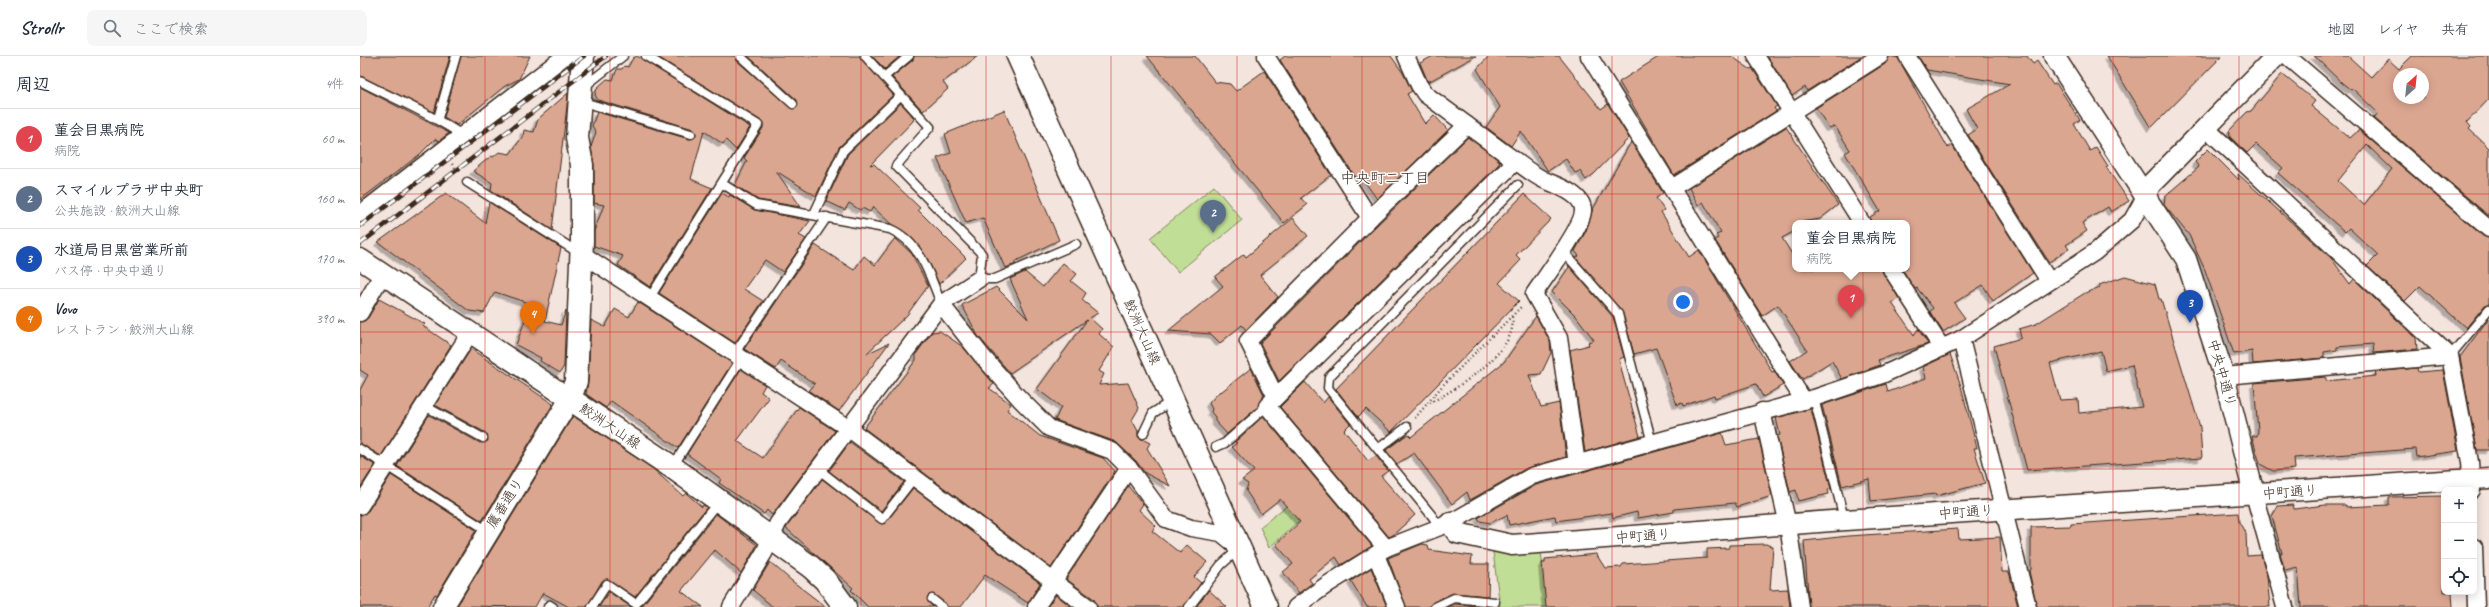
<!DOCTYPE html>
<html lang="ja">
<head>
<meta charset="utf-8">
<style>
  :root { --surface:#fff; --page:#f6f6f7; --text:#1f2937; --muted:#747a83; --line:#e0e1e3; --accent:#7c3aed }
  body { margin:0; font-family:Caveat,"Klee One",sans-serif; background:var(--page); color:var(--text) }
  .controls { position:absolute; right:12px; bottom:12px; display:grid; overflow:hidden; border-radius:8px; box-shadow:0 2px 10px #0003 }
  .controls button { width:36px; height:36px; display:grid; place-items:center; padding:0; border:0; border-bottom:1px solid var(--line); background:var(--surface); color:var(--text); font:20px sans-serif }
  .compass { position:absolute; left:2033px; top:12px; width:36px; height:36px; border-radius:50%; background:var(--surface); box-shadow:0 2px 10px #0003; rotate:27deg }
  .you { position:absolute; left:1323px; top:246px; width:14px; height:14px; margin:-10px; border:3px solid #fff; border-radius:50%; background:#1a73e8; box-shadow:0 0 0 6px #1a73e833 }
  .badge { display:grid; place-items:center; width:26px; height:26px; border-radius:50%; background:var(--accent); color:#fff; font-size:13px; font-weight:700 }
  .pin { position:absolute; translate:-50% -33px; filter:drop-shadow(0 1px 2px #0008) }
  .pin::after { content:''; position:absolute; top:21px; width:14px; height:12px; background:inherit; clip-path:polygon(0 0,100% 0,50% 100%) }
  .popup { position:absolute; left:1432px; top:164px; width:118px; height:52px; box-sizing:border-box; display:grid; place-content:center; border-radius:8px; background:var(--surface); filter:drop-shadow(0 1px 3px #0005); font-size:13px; white-space:nowrap; color:var(--muted) }
  .popup b { font-size:15px; color:var(--text) }
  .popup::after { content:''; position:absolute; left:50%; top:100%; margin-left:-8px; border:8px solid transparent; border-top-color:var(--surface) }
  .list { margin:0; padding:0; list-style:none }
  h2 { display:flex; justify-content:space-between; align-items:center; height:52px; margin:0; padding:0 16px; font-size:17px }
  h2 small { font-size:13px; font-weight:400; color:var(--muted) }
  .list li { display:grid; grid-template-columns:26px 1fr auto; gap:12px; align-items:center; box-sizing:border-box; height:60px; padding:0 16px; border-top:1px solid var(--line) }
  .list b { display:block; font-size:15px; white-space:nowrap }
  .list p { margin:0; font-size:13px; white-space:nowrap; color:var(--muted) }
  .list em { font-size:13px; font-style:normal; color:var(--muted) }
  .icon { flex:none; width:22px; height:22px; fill:none; stroke:currentColor; stroke-width:2; stroke-linecap:round; stroke-linejoin:round }
  .map { position:relative; flex:none; width:2129px; height:551px; overflow:hidden }
  header { display:flex; align-items:center; gap:24px; box-sizing:border-box; height:56px; padding:0 20px; background:var(--surface); border-bottom:1px solid var(--line) }
  header strong { font-size:19px }
  nav { display:flex; gap:22px; margin-inline-start:auto; font-size:14px }
  .search { width:280px; height:36px; background:var(--page); display:flex; align-items:center; gap:10px; box-sizing:border-box; padding:0 14px; border-radius:8px; color:var(--muted); font-size:15px }
  main { display:flex }
  aside { flex:1; background:var(--surface) }
  .map>svg:first-child { display:block }
</style>
</head>
<body>
<header>
<strong>Strollr</strong>
<div class="search"><svg class="icon" aria-label="search" viewBox="0 0 24 24"><circle cx="10" cy="10" r="6"/><path d="M15 15l6 6"/></svg>ここで検索</div>
<nav><a>地図</a><a>レイヤ</a><a>共有</a></nav>
</header>
<main>
<aside>
<h2>周辺<small>4件</small></h2>
<ul class="list">
<li><span class="badge" style="background:#e0444e">1</span><div><b>菫会目黒病院</b><p>病院</p></div><em>60 m</em></li>
<li><span class="badge" style="background:#5c6f8a">2</span><div><b>スマイルプラザ中央町</b><p>公共施設 · 鮫洲大山線</p></div><em>160 m</em></li>
<li><span class="badge" style="background:#1a4fb4">3</span><div><b>水道局目黒営業所前</b><p>バス停 · 中央中通り</p></div><em>170 m</em></li>
<li><span class="badge" style="background:#e8710a">4</span><div><b>Vovo</b><p>レストラン · 鮫洲大山線</p></div><em>390 m</em></li>
</ul>
</aside>
<div class="map">
<svg width="2129" height="551" viewBox="0 0 2129 551">
  <defs>
    <filter id="shadow"><feDropShadow dx="-3.5" dy="3.5" stdDeviation="0" flood-color="#0004"/></filter>
  </defs>
  <rect width="100%" height="100%" fill="#f4e4de"/>
  <filter id="ink" filterUnits="userSpaceOnUse"><feTurbulence type="fractalNoise" baseFrequency=".025" numOctaves="2"/><feDisplacementMap in="SourceGraphic" scale="8" xChannelSelector="R" yChannelSelector="G"/><feConvolveMatrix kernelMatrix="1 2 1 2 8 2 1 2 1" color-interpolation-filters="sRGB"/></filter>
  <g filter="url(#ink)">
    <!-- green -->
    <g fill="#c1de96" stroke="#7e845a">
      <path d="M854,130l28,34 -64,52 -28,-34z"/>
      <path d="M930,447l13,14 -34,31 -9,-21z"/>
      <path d="M1133,496l13,2 35,-2 7,55h-48z"/>
    </g>
    <!-- building -->
    <g fill="#dba690" stroke="#3b2a1e" fill-rule="evenodd" filter="url(#shadow)">
      <path d="M0,0h90l-16,56 -74,-36z"/>
      <path d="M101,0h69l-11,23 -14,7 -48,39 -13,-8z"/>
      <path d="M277,0l113,71 -14,23 -10,-10 -3,4 -19,-13 -13,48 21,9 -62,99 -32,-22 5,-9 -29,-10v-15l10,-26 -10,-2v-38l-3,-18 5,-15 -4,-6 5,-14 92,27 5,-1 2,-5 -3,-4 -95,-29 -3,-5 2,-7 10,-9 6,1 4,-11h5l2,-3 4,1 5,-9z"/>
      <path d="M296,0h79l1,4 56,49 5,-2v-7l-49,-44h112l33,39 -54,52 -23,49 -40,-25 25,36 -43,-7 -23,-15 12,-24 -3,-3 19,-30v-6z"/>
      <path d="M512,0h28l-15,13z"/>
      <path d="M554,0h64l-35,26 5,7 -25,22 -31,-34 21,-17z"/>
      <path d="M787,0h48l20,26 15,2 6,7 28,-20 67,104 -30,23 6,7 -23,18z"/>
      <path d="M925,0h106l12,17 9,18 -5,3 18,30 9,-9 14,15 -71,69 -17,-24 -4,3 -76,-118z"/>
      <path d="M1073,0h43l-48,26 -8,-19z"/>
      <path d="M1129,0h70l42,53 7,-5 21,34 -35,36 -8,6 -6,-9 -5,2 -9,-14 -18,12 -27,-40 -10,15 -25,-19 14,-20 -23,-38z"/>
      <path d="M1300,0h71l19,13 2,-1 25,38 -3,2 2,3 -102,64 -55,-93z"/>
      <path d="M1410,0h92l-55,35 -2,-4 -13,9 -24,-39z"/>
      <path d="M1529,0l9,2 50,90 4,-3 81,128 -40,28 -10,-16 -29,18 11,15 -22,14 -13,-20 3,-4 -16,-20 -2,1 -13,-20h5v-46h-36l-1,-6 10,-6 -35,-58 5,-3 -15,-24 -6,2 -13,-20 69,-44z"/>
      <path d="M1558,0h109l6,8 4,-3 16,24 3,-2 24,37 -6,4 16,27 6,-4 12,19 -2,1 23,34 -18,11 -3,-5 -26,16 5,8 -21,14 3,4 -20,13 -81,-127 9,-6 -11,-20 44,-25 -83,-14z"/>
      <path d="M1747,0h115l-71,72z"/>
      <path d="M1954,0h34l23,21 17,-18 11,10 13,-13h77v43l-22,23 4,5 -2,2 20,19v68l-115,-98 4,-5 -25,-24 -2,1 -10,-8zM2039,18h24v24h-24z"/>
      <path d="M1922,18l33,27 -4,5 39,32 9,-8 124,106 6,2v66l-4,1 -19,23 -46,-42 -15,15 -38,-35 11,-11 -29,-27 -4,4 -67,-59 5,-5 -27,-24 -9,9 -17,-16 -1,-6 18,-19 4,-1zM2007,89l25,24 -28,36 -26,-24z"/>
      <path d="M0,31l89,46 -10,8 -4,-2 -16,16 -59,45z"/>
      <path d="M208,37l-1,13 -15,124 -61,-40 1,-7 -19,-12 18,-15 2,1 6,-5 11,2 13,-18 1,-6 10,2 4,-13z"/>
      <path d="M541,47l13,15 -1,3 -43,44 4,-1 46,44 -2,2 48,48 -27,26 -12,-26 -14,-19 -22,-15 -18,-17 -3,5 -8,-4 -2,2 -11,-7 -4,7 -19,-9 22,-47z"/>
      <path d="M644,54l55,130 -45,22 2,2 -11,4 -22,-50 -17,5 -29,-65 14,-5 -6,-19z"/>
      <path d="M1426,71l52,78 -18,14 -25,4v8l-13,7 13,21v10h87l17,30 -7,4 22,32 4,-6 10,15 -50,16 2,5 -38,14 -10,-18 -29,18 -3,-3 -10,-15 17,-11 -29,-45 -16,11 -47,-76 3,-2 -2,-3 5,-2 -18,-31 -5,3 -9,-17z"/>
      <path d="M1108,81l32,24 -2,4 -219,216 -19,-38 117,-118z"/>
      <path d="M1271,86l32,51 -7,5 8,12 -3,2 28,45 10,-7 73,122 2,-1 9,14 -20,12 -7,-13 -41,14 -1,-3 -31,11 -1,-3 -5,2 -21,-57 -22,6 -12,-43 -46,-53 3,-2 -4,-5 11,-20 6,-20z"/>
      <path d="M1848,93l31,31 -1,-6 93,84 19,26 4,-5 62,59 1,11 -43,4 -1,-9 -36,3v3l-13,2v6l-71,6 -1,-13 -18,3 -29,-84 -16,-35 -25,-30 1,-9 34,-29 -4,-5z"/>
      <path d="M86,137l39,30 4,-21 72,46 -16,73 16,4 5,-15 -2,56 -4,7 -20,-12 1,-3 -25,-13 15,-41 -36,-12 -11,21 -15,-2 -91,-69z"/>
      <path d="M362,137l7,4 1,-2 25,15 55,11 -11,14 7,4 -23,33 -18,-12 -21,29 19,12 -28,42 -76,-50z"/>
      <path d="M1164,138l27,25 -35,36 5,5 -22,23 20,18 -128,131 -25,-23 -8,8 -22,-28z"/>
      <path d="M933,162l15,18 -48,39 18,22 -32,33 -4,-5 -22,18 -9,-9 -43,-3 55,-45 -8,-9 29,-23 2,3z"/>
      <path d="M535,182l17,16 16,32 -21,29 -41,39 23,-11 -50,68 -30,-20 6,-7 -34,-23 -5,8 -32,-20 71,-104 39,25 10,-14 11,9z"/>
      <path d="M703,207l14,11 -6,7 15,12 -4,7 16,13 -8,5 12,11 -3,5 15,13 -15,24 5,3 -5,11 29,-2 11,25 -7,12 6,11v6l12,6 -3,5 23,38 -25,-13 -9,-12 -20,-19 -61,-22 6,-13 -24,-18 50,-69 -77,53 -32,-37 -16,-31 34,-18 32,32 -18,-40 15,-7 18,15z"/>
      <path d="M1208,209l45,52 11,40 -5,2 4,17 17,60 -55,16 -15,-102 19,-5 -1,-3 6,-2 -18,-24 -24,-24 17,-25z"/>
      <path d="M1765,220l30,8 4,15h2l39,128 2,31 -175,12 -33,-124 27,-8 -2,-9 17,-5 49,-31 15,-6 -1,-2zM1741,295l5,20 26,-6 10,42 -63,6 -1,-14 -18,1 -10,-37z"/>
      <path d="M19,243l46,25 -2,2 28,19 -70,111 -21,-12v-54l8,-15 -8,-5v-48l8,-4z"/>
      <path d="M278,246l94,61 -54,85 -67,-47 -5,7 -20,-14 2,-12 3,-62 14,7 10,-18 14,8z"/>
      <path d="M1176,260l14,25 1,12 -10,21 -12,1 12,32 18,-4 7,54 -39,11 -57,32 -3,-8 -15,12 -38,-51 -17,11 -11,-14 22,-16 3,3 93,-75z"/>
      <path d="M2129,262v132h-12l-17,-93z"/>
      <path d="M580,275l23,16 31,37 -5,4 22,16 -4,6 33,26 63,22 12,13 -64,97 -187,-140 52,-68v-6l16,-22z"/>
      <path d="M111,293l82,55 -71,117 -85,-55 32,-51 51,28 8,-2 -2,-8 -51,-28z"/>
      <path d="M1590,298l11,32 16,62h-3l11,35 -49,13 -1,-2 -64,7 -2,-22 -27,7 -20,-81 64,-21 2,8 38,-14 -3,-11z"/>
      <path d="M891,312l13,27 -6,12 -31,27 -12,-13v-4l-4,-5 1,-3 -3,-6 11,-12 1,1z"/>
      <path d="M2057,312l1,4 25,-2 15,81 -42,6 -1,-8 -121,9 1,11 -22,2 -13,-7 -8,-28h5l1,-5 -4,-48 72,-6v4l50,-5 -1,-4z"/>
      <path d="M381,313l24,16 -4,7 8,6 -32,43 26,17 36,-51 36,24 -63,84 -5,-5 -3,4 -45,-31 2,-4 -34,-25z"/>
      <path d="M945,326l18,21 5,-6 22,27 -6,6 24,31 8,-5 12,15 -7,5 34,39 -22,20 -4,2 -109,-130z"/>
      <path d="M1451,353l20,80 -3,1 1,4 -31,7 -2,-11 -6,2 -13,-56 3,-1 -4,-17z"/>
      <path d="M213,360l79,52 31,28 3,-3 16,14 1,-2 4,2 -72,90 -28,-18 -5,2 -15,26h-18l-26,-14 -8,14 -78,-1z"/>
      <path d="M903,360l109,130 -31,19 -5,-8 -27,22 3,4 -13,10 -16,-21 10,-8 -17,-20 24,-22 -20,-23 -19,15 -15,-23 2,-7 -6,-4 12,-9 -22,-24 5,-4 -2,-1z"/>
      <path d="M1362,377l4,12 33,-6 13,57 -35,11 -2,-4 -61,6v3l-36,6 -1,-6 -24,6 -1,-5 -56,8 -1,-5 -46,9 -2,-10 -17,8 -10,-2 -2,-3 58,-33z"/>
      <path d="M490,386l54,40 -23,29 -52,-40z"/>
      <path d="M0,400l15,9 -15,23z"/>
      <path d="M31,419l85,55 -39,65 -2,-1 -8,13h-67v-92l8,-4z"/>
      <path d="M462,423l60,45 4,-2 27,-34 127,95 -12,20 -43,-28 -24,32h-14l-2,-4 -13,-9 -5,5 6,8h-65l-17,-17 2,-2 -67,-60z"/>
      <path d="M768,430l15,18 -4,6 17,16 -4,5 28,22 7,-8 20,17 -13,15 7,6 -17,24h-87l-3,-8 -28,-20z"/>
      <path d="M2084,440v96h8l1,15h-152l-3,-39 -13,3 -5,-18h2l-10,-37 6,-10 15,-1 1,4 31,-4h21v2l43,-2v-8z"/>
      <path d="M1878,457l1,9 7,12 1,22 14,-1 6,21 3,31h-233l-8,-36 2,-1v-43l40,-1v-2z"/>
      <path d="M356,458l41,31 -16,28 -26,-23 -34,41 22,16h-62z"/>
      <path d="M1598,473l1,10 41,-2 2,35h7l9,35h-209l-5,-66 44,-5z"/>
      <path d="M1062,488l6,1 1,5 43,6 -1,8h18l-1,32 -34,-3 -21,9 -3,5h-24l-18,-49z"/>
      <path d="M1406,488l7,3 -3,43 18,-1 2,18h-244l-4,-44h3v-4l51,-5 9,14 16,-1 2,-3 84,-6v-9l22,-1v-3z"/>
      <path d="M410,506l22,19 34,26h-53l-20,-17z"/>
      <path d="M1011,512l16,39h-20l-16,-26z"/>
      <path d="M849,534l18,17h-31z"/>
      <path d="M249,536l22,15h-32z"/>
      <path d="M696,539l16,12h-25z"/>
      <path d="M1095,548l33,3h-40z"/>
    </g>
    <g fill="none" stroke-linecap="round" stroke-linejoin="round">
      <defs>
        <g id="service">
          <path d="M286,0l112,69 -109,174"/>
          <path d="M380,0l53,48"/>
          <path d="M505,0l65,71 -34,39 86,88 -3,25h16l81,-35"/>
          <path d="M524,21l25,-21"/>
          <path d="M0,25c34,18 70,32 102,54"/>
          <path d="M225,30l38,-30"/>
          <path d="M220,45l111,33"/>
          <path d="M78,62l18,-62"/>
          <path d="M107,126l112,71"/>
          <path d="M363,128l33,21 134,24c30,13 40,46 51,75"/>
          <path d="M454,158l29,-63 57,-55"/>
          <path d="M1203,195l55,63 34,129"/>
          <path d="M374,298l93,-137"/>
          <path d="M2090,300l39,-47"/>
          <path d="M1454,342l30,121"/>
          <path d="M63,349l60,33"/>
          <path d="M783,378l10,-21 19,-12"/>
          <path d="M856,391l9,-4 42,-37"/>
          <path d="M0,393l128,82"/>
          <path d="M1018,393l29,-22"/>
          <path d="M313,410l68,-107"/>
          <path d="M458,413l64,50 32,-41"/>
          <path d="M1079,471l-6,-10 -105,-129 1,-11 189,-192"/>
          <path d="M572,543l10,8"/>
          <path d="M188,551l2,-2 3,2"/>
          <path d="M232,551l15,-23 29,20 82,-102"/>
          <path d="M829,551l32,-42 18,-16"/>
          <path d="M1075,551l19,-9 41,4"/>
        </g>
        <g id="minor">
          <path d="M906,0l104,162"/>
          <path d="M1046,0l13,29 6,9c27,20 54,40 81,60 12,8 25,20 38,26 12,5 39,14 39,30 1,15 -39,69 -49,84l25,44 18,126"/>
          <path d="M1229,0l215,345"/>
          <path d="M1396,0l106,167"/>
          <path d="M1547,0l142,225"/>
          <path d="M1927,0l202,173"/>
          <path d="M1847,73l243,227 20,106 2,28"/>
          <path d="M1312,132l208,-132"/>
          <path d="M0,158l205,-158"/>
          <path d="M222,198l266,174 240,179"/>
          <path d="M1531,213l51,79"/>
          <path d="M581,248l41,52 38,43 29,29 63,23 17,17 37,51 25,9 30,5 16,13"/>
          <path d="M0,257l22,-38"/>
          <path d="M1601,283l67,268"/>
          <path d="M1864,320l226,-20"/>
          <path d="M916,341l-28,-56 122,-123 97,-93"/>
          <path d="M1402,355l26,114 12,82"/>
          <path d="M1894,438l31,113"/>
          <path d="M0,450l110,-173"/>
          <path d="M2114,491l2,60"/>
          <path d="M1026,492l-119,-142 249,-245"/>
          <path d="M1016,499l21,52"/>
          <path d="M371,551l33,-54 14,-30 163,-219 38,-25"/>
          <path d="M676,551l93,-139"/>
          <path d="M936,551l32,-23 58,-36 64,-25 82,-47 282,-78 68,-23 79,-36 134,-87 37,-32 14,-25"/>
        </g>
        <g id="tertiary">
          <path d="M1694,0l132,203 38,117 30,118"/>
          <path d="M1786,139l4,-10 10,-10 116,-119"/>
          <path d="M0,203l210,140 -127,208"/>
          <path d="M1090,467l7,10 55,12 333,-25 644,-42"/>
        </g>
        <g id="secondary">
          <path d="M223,0l-6,82 5,27v75l-6,141 -6,18 102,68 139,100 14,13 20,27"/>
          <path d="M658,0l248,551"/>
        </g>
      </defs>
      <!-- service casing -->
      <use href="#service" stroke="#3b2a1e" stroke-width="11"/>
      <!-- minor casing -->
      <use href="#minor" stroke="#3b2a1e" stroke-width="19"/>
      <!-- tertiary casing -->
      <use href="#tertiary" stroke="#3b2a1e" stroke-width="23"/>
      <!-- secondary casing -->
      <use href="#secondary" stroke="#3b2a1e" stroke-width="25"/>
      <!-- path -->
      <g stroke="#3b2a1e" stroke-width="2.5" stroke-dasharray="1 3" stroke-linecap="butt">
        <path d="M92,108l7,9"/>
        <path d="M1070,347c26,-14 89,-52 82,-86"/>
        <path d="M1055,362l28,-33 78,-78"/>
      </g>
      <!-- service -->
      <use href="#service" stroke="#fff" stroke-width="8"/>
      <!-- minor -->
      <use href="#minor" stroke="#fff" stroke-width="16"/>
      <!-- tertiary -->
      <use href="#tertiary" stroke="#fff" stroke-width="20"/>
      <!-- secondary -->
      <use href="#secondary" stroke="#fff" stroke-width="22"/>
      <defs>
        <g id="rail">
          <path d="M0,170l224,-170"/>
          <path d="M0,188l246,-188"/>
        </g>
      </defs>
      <!-- rail casing -->
      <use href="#rail" stroke="#3b2a1e" stroke-width="4.5"/>
      <!-- rail -->
      <use href="#rail" stroke="#fff" stroke-width="3" stroke-dasharray="9" stroke-linecap="butt"/>
    </g>
  </g>
  <!-- grid -->
  <path fill="none" stroke="#d62828" stroke-width="1" stroke-opacity="0.55" d="M125,0v551M250,0v551M376,0v551M501,0v551M626,0v551M751,0v551M877,0v551M1002,0v551M1127,0v551M1252,0v551M1378,0v551M1503,0v551M1628,0v551M1753,0v551M1879,0v551M2004,0v551M0,138h2129M0,276h2129M0,413h2129"/>
  <g text-anchor="middle" dominant-baseline="central" stroke-width="3" stroke-linejoin="round" paint-order="stroke">
    <!-- street labels -->
    <g font-size="14" fill="#3b2a1e" stroke="#fff">
      <text transform="translate(782 276) rotate(66)">鮫洲大山線</text>
      <text transform="translate(1862 317) rotate(74)">中央中通り</text>
      <text transform="translate(250 370) rotate(34)">鮫洲大山線</text>
      <text transform="translate(1930 436) rotate(-4)">中町通り</text>
      <text transform="translate(145 447) rotate(-58)">鷹番通り</text>
      <text transform="translate(1606 456) rotate(-4)">中町通り</text>
      <text transform="translate(1283 480) rotate(-4)">中町通り</text>
    </g>
    <!-- neighbourhood labels -->
    <g font-size="15" fill="#3b2a1e" stroke="#fff">
      <text x="1025" y="122">中央町二丁目</text>
    </g>
  </g>
</svg>
<div class="controls">
<button>+</button>
<button>−</button>
<button><svg class="icon" aria-label="locate" viewBox="0 0 24 24"><circle cx="12" cy="12" r="6"/><path d="M12 2v4M12 18v4M2 12h4M18 12h4"/></svg></button>
</div>
<svg class="compass" viewBox="-18 -18 36 36"><path d="M0-13l5 13h-10z" fill="#e53935"/><path d="M0 13l5-13h-10z" fill="#747a83"/></svg>
<div class="you"></div>
<div class="pin badge" style="left:1491px;top:262px;background:#e0444e">1</div>
<div class="popup"><b>菫会目黒病院</b>病院</div>
<div class="pin badge" style="left:853px;top:177px;background:#5c6f8a">2</div>
<div class="pin badge" style="left:1830px;top:267px;background:#1a4fb4">3</div>
<div class="pin badge" style="left:173px;top:278px;background:#e8710a">4</div>
</div>
</main>
</body>
</html>
